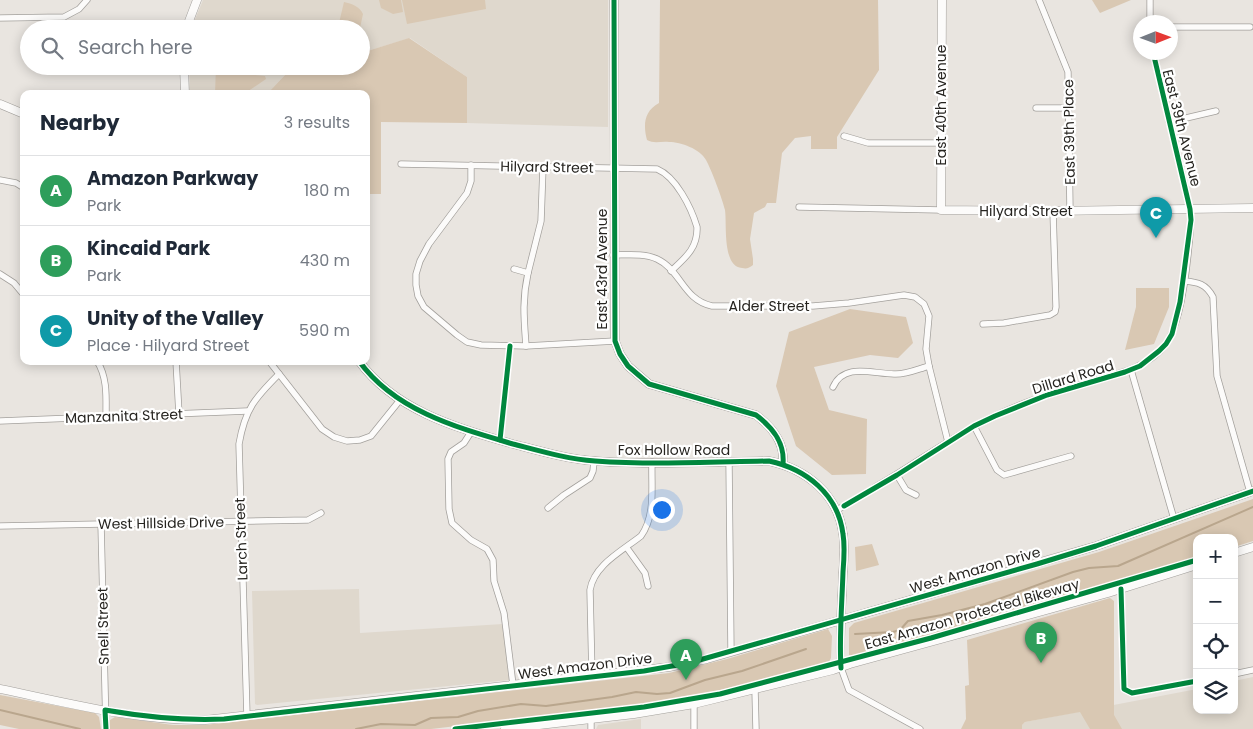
<!DOCTYPE html>
<html lang="en">
<head>
<meta charset="utf-8">
<style>
  :root { --surface:#fff; --page:#f6f6f7; --text:#1f2937; --muted:#747a83; --line:#e0e1e3; --accent:#6a6863 }
  body { margin:0; font-family:Poppins,sans-serif; background:var(--page); color:var(--text) }
  .controls { position:absolute; right:15px; bottom:15px; display:grid; overflow:hidden; border-radius:10px; box-shadow:0 2px 12px #0003 }
  .controls button { width:45px; height:45px; display:grid; place-items:center; padding:0; border:0; border-bottom:1px solid var(--line); background:var(--surface); color:var(--text); font:25px sans-serif }
  .compass { position:absolute; left:1133px; top:15px; width:45px; height:45px; border-radius:50%; background:var(--surface); box-shadow:0 2px 12px #0003; rotate:89deg }
  .you { position:absolute; left:661px; top:509px; width:18px; height:18px; margin:-12px; border:4px solid #fff; border-radius:50%; background:#1a73e8; box-shadow:0 0 0 8px #1a73e833 }
  .badge { display:grid; place-items:center; width:32px; height:32px; border-radius:50%; background:var(--accent); color:#fff; font-size:16px; font-weight:700 }
  .pin { position:absolute; translate:-50% -41px; filter:drop-shadow(0 1px 2px #0008) }
  .pin::after { content:''; position:absolute; top:26px; width:18px; height:15px; background:inherit; clip-path:polygon(0 0,100% 0,50% 100%) }
  .list { margin:0; padding:0; list-style:none }
  h2 { display:flex; justify-content:space-between; align-items:center; height:65px; margin:0; padding:0 20px; font-size:21px }
  h2 small { font-size:16px; font-weight:400; color:var(--muted) }
  .list li { display:grid; grid-template-columns:32px 1fr auto; gap:15px; align-items:center; box-sizing:border-box; height:70px; padding:0 20px; border-top:1px solid var(--line) }
  .list b { display:block; font-size:19px; white-space:nowrap }
  .list p { margin:0; font-size:16px; white-space:nowrap; color:var(--muted) }
  .list em { font-size:16px; font-style:normal; color:var(--muted) }
  .icon { flex:none; width:28px; height:28px; fill:none; stroke:currentColor; stroke-width:2; stroke-linecap:round; stroke-linejoin:round }
  .map { position:relative; flex:none; width:1253px; height:729px; overflow:hidden }
  .search { position:absolute; background:var(--surface); box-shadow:0 2px 12px #0003; left:20px; top:20px; width:350px; height:55px; display:flex; align-items:center; gap:12px; box-sizing:border-box; padding:0 18px; border-radius:28px; color:var(--muted); font-size:19px }
  .panel { position:absolute; background:var(--surface); box-shadow:0 2px 12px #0003; left:20px; top:90px; width:350px; height:275px; border-radius:10px }
  .map>svg:first-child { display:block }
</style>
</head>
<body>
<div class="map">
<svg width="1253" height="729" viewBox="0 0 1253 729">
  <rect width="100%" height="100%" fill="#e9e5e0"/>
  <!-- built -->
  <g fill="#dfd8cd">
    <path d="M203,0h405v127l-141,-4v-46l-57,-39 -49,15v-24h-170z"/>
    <path d="M189,66h127l-31,9 -18,19h-77z"/>
    <path d="M359,589l1,44 143,-9 6,56 -252,25 -2,-1 -3,-113z"/>
    <path d="M1253,677v52h-231v-4l3,-3 172,-33v21h37v-29z"/>
    <path d="M641,719v10h-45l2,-4z"/>
  </g>
  <!-- green -->
  <g fill="#d9c8b3">
    <path d="M379,0h22l2,12 -10,2 -12,-6z"/>
    <path d="M402,0h83l1,9 -79,15z"/>
    <path d="M660,0h218l1,70 -42,67v12h-26v-13l-16,2 -13,15 -6,50h-9l-2,4 -11,6 -4,26 3,20v6c-4,3 -6,4 -11,3 -20,-1 -15,-44 -17,-58 -3,-12 -13,-39 -19,-50 -6,-11 -25,-18 -37,-18 -8,-1 -15,2 -22,-2 -4,-15 -3,-29 12,-37z"/>
    <path d="M1092,0h39l-31,13z"/>
    <path d="M344,2c8,2 15,4 19,12l-3,14 -21,-5z"/>
    <path d="M409,38l58,39v46l-86,-1v72h-15v-100h-99l18,-19 31,-9h45v-13z"/>
    <path d="M216,66h32l7,5v4l10,1 1,3 -22,15h-29z"/>
    <path d="M1136,288h33v19l-15,37 -29,6 11,-43z"/>
    <path d="M850,309l56,8 7,26 -15,15 -28,-3 -56,12 15,43 38,9 -1,55 -34,1 -36,-29 -20,-60 13,-54z"/>
    <path d="M1253,499v42l-19,6v-9h-37v20l-230,68 -112,30 -6,-1v-27l5,-5 245,-71z"/>
    <path d="M872,544l7,21 -23,6 -1,-24z"/>
    <path d="M1110,598l4,3v114l8,14h-32l-10,-17 -55,10 -3,3v4h-61l5,-10 -1,-33 4,-1 -2,-45z"/>
    <path d="M828,629l4,7 -1,22 -2,4 -6,1 1,2 -129,31 -35,6 -229,27h-322l1,-9 5,-3 58,8h31l465,-52 58,-14z"/>
    <path d="M0,695l95,18 4,4 2,12h-82l-19,-4z"/>
  </g>
  <g fill="none" stroke-linecap="round" stroke-linejoin="round">
    <!-- stream -->
    <g stroke="#b9a68d" stroke-width="2">
      <path d="M855,634l38,-2 7,-2 8,-9 34,-6 43,-11 88,-32 16,-4 29,-2 135,-59"/>
      <path d="M0,710l80,19"/>
      <path d="M356,729l25,-5 34,1 16,-7 27,-1 20,-6 43,-7 25,2 66,-9 24,-5 21,2 13,-1 35,-13 37,-9 64,-22"/>
    </g>
    <defs>
      <g id="street">
        <path d="M1039,0l29,72 2,138"/>
        <path d="M1150,0v22"/>
        <path d="M0,18l64,-1 15,-8 8,-9"/>
        <path d="M1170,27h80"/>
        <path d="M1036,108h33"/>
        <path d="M1169,122l47,-11"/>
        <path d="M844,136l24,7h73"/>
        <path d="M401,164l256,5c19,8 34,38 40,58 1,21 -12,31 -26,44"/>
        <path d="M471,165v16l-4,12 -38,51 -9,17 -4,13v11l2,11 6,11 33,28 10,7 14,3 45,1 89,-5"/>
        <path d="M0,180l16,3 8,5"/>
        <path d="M799,207l142,3"/>
        <path d="M613,255c14,0 31,-2 44,4 24,11 26,41 55,47h101l36,-3 55,-8 11,2 9,7 5,12 -3,33 3,17 19,76"/>
        <path d="M514,269l14,4c-6,27 -4,46 -2,73"/>
        <path d="M528,273l13,-52 2,-54"/>
        <path d="M0,274l14,9 10,12"/>
        <path d="M1184,281c14,1 22,3 29,16l4,79 33,116"/>
        <path d="M983,324l21,-1 46,-8 5,-3 1,-5 -3,-96"/>
        <path d="M97,361c11,17 9,38 9,57"/>
        <path d="M176,361l3,53"/>
        <path d="M269,361l53,68 12,8 13,4 13,-1 11,-4 29,-36"/>
        <path d="M1131,370l43,149"/>
        <path d="M833,387c11,-25 40,-13 61,-13 11,1 24,-5 35,-8"/>
        <path d="M0,421l247,-10"/>
        <path d="M974,426l23,44 7,5 67,-19"/>
        <path d="M471,432l-7,11 -13,9 -3,7 1,50 3,14 19,17 16,9 6,11 1,21 10,32 9,72"/>
        <path d="M729,462l2,189"/>
        <path d="M897,475l9,15 10,5"/>
        <path d="M875,487c34,-19 66,-43 100,-61 38,-21 79,-34 121,-46 25,-7 52,-13 69,-35 18,-22 24,-96 26,-125l-1,-11 -37,-157"/>
        <path d="M548,508l16,-13 26,-17 3,-7 1,-10"/>
        <path d="M837,510l7,-4"/>
        <path d="M101,524l5,205"/>
        <path d="M0,526l308,-6 13,-7"/>
        <path d="M627,548l18,25 3,13"/>
        <path d="M1119,583l2,6 3,100 8,4 65,-12"/>
        <path d="M841,668l8,22 71,39"/>
        <path d="M1234,674l19,-4"/>
        <path d="M592,676l-2,-86c4,-25 32,-39 51,-54 15,-21 10,-49 11,-74"/>
        <path d="M755,690l1,39"/>
        <path d="M694,704v25"/>
        <path d="M247,716l-8,-272c6,-35 16,-46 40,-70"/>
        <path d="M459,728v1"/>
        <path d="M591,729v-10"/>
      </g>
      <g id="secondary">
        <path d="M614,0l1,341 5,13 8,12 21,18 107,31c16,12 29,27 27,49"/>
        <path d="M942,0l-1,210 112,1 200,-3"/>
        <path d="M186,29l11,-29"/>
        <path d="M184,66l1,28"/>
        <path d="M0,104l24,10"/>
        <path d="M359,361c36,50 99,67 154,83 27,7 54,15 82,17 57,4 116,1 174,0 37,8 69,33 74,73 2,12 1,26 0,38 -1,32 -4,65 -2,96"/>
        <path d="M1234,553l19,-6"/>
        <path d="M0,689c68,14 136,32 205,31l464,-53 38,-8 389,-113 157,-55"/>
        <path d="M505,729l129,-15 60,-10 139,-34 17,-6 258,-71 89,-28"/>
      </g>
    </defs>
    <!-- street casing -->
    <use href="#street" stroke="#a3a09c" stroke-width="7"/>
    <!-- secondary casing -->
    <use href="#secondary" stroke="#a3a09c" stroke-width="9"/>
    <!-- street -->
    <use href="#street" stroke="#fcfbfa" stroke-width="5.5"/>
    <!-- secondary -->
    <use href="#secondary" stroke="#fcfbfa" stroke-width="8"/>
    <defs>
      <g id="cycleway">
        <path d="M614,0l1,341 5,13 8,12 21,18 107,31c16,12 29,27 27,49"/>
        <path d="M359,361c36,50 99,67 154,83 27,7 54,15 82,17 57,4 116,1 174,0 37,8 69,33 74,73 2,12 1,26 0,38 -1,32 -4,65 -2,96"/>
        <path d="M500,440l10,-94"/>
        <path d="M844,506l53,-31 77,-49 21,-10 52,-21 78,-23 15,-6 19,-15 7,-7 6,-10 8,-32 11,-82 -1,-11 -37,-157"/>
        <path d="M1121,589l3,100 8,4 65,-12"/>
        <path d="M106,729l-1,-19c41,7 79,11 119,9l420,-48 45,-8 348,-99 59,-18 157,-55"/>
        <path d="M455,729l189,-22 76,-13 211,-56 266,-78"/>
      </g>
    </defs>
    <!-- cycleway casing -->
    <use href="#cycleway" stroke="#fff" stroke-width="8"/>
    <!-- cycleway -->
    <use href="#cycleway" stroke="#00873e" stroke-width="5"/>
  </g>
  <g text-anchor="middle" dominant-baseline="central" stroke-width="4.5" stroke-linejoin="round" paint-order="stroke">
    <!-- street labels -->
    <g font-size="14" fill="#262420" stroke="#fff">
      <text transform="translate(941 105) rotate(-90)">East 40th Avenue</text>
      <text transform="translate(1182 128) rotate(76)">East 39th Avenue</text>
      <text transform="translate(1069 132) rotate(-91)">East 39th Place</text>
      <text transform="translate(547 167) rotate(1)">Hilyard Street</text>
      <text x="1026" y="211">Hilyard Street</text>
      <text transform="translate(602 269) rotate(-90)">East 43rd Avenue</text>
      <text x="769" y="306">Alder Street</text>
      <text transform="translate(1073 377) rotate(-17)">Dillard Road</text>
      <text transform="translate(124 416) rotate(-2)">Manzanita Street</text>
      <text x="674" y="450">Fox Hollow Road</text>
      <text transform="translate(161 523) rotate(-1)">West Hillside Drive</text>
      <text transform="translate(241 539) rotate(-92)">Larch Street</text>
      <text transform="translate(975 570) rotate(-16)">West Amazon Drive</text>
      <text transform="translate(972 614) rotate(-16)">East Amazon Protected Bikeway</text>
      <text transform="translate(103 626) rotate(-91)">Snell Street</text>
      <text transform="translate(585 666) rotate(-7)">West Amazon Drive</text>
    </g>
  </g>
</svg>
<div class="controls">
<button>+</button>
<button>−</button>
<button><svg class="icon" aria-label="locate" viewBox="0 0 24 24"><circle cx="12" cy="12" r="6"/><path d="M12 2v4M12 18v4M2 12h4M18 12h4"/></svg></button>
<button><svg class="icon" aria-label="layers" viewBox="0 0 24 24"><path d="M12 4l9 5-9 5-9-5zM3 14l9 5 9-5"/></svg></button>
</div>
<svg class="compass" viewBox="-18 -18 36 36"><path d="M0-13l5 13h-10z" fill="#e53935"/><path d="M0 13l5-13h-10z" fill="#747a83"/></svg>
<div class="you"></div>
<div class="pin badge" style="left:686px;top:680px;background:#2e9e5b">A</div>
<div class="pin badge" style="left:1041px;top:663px;background:#2e9e5b">B</div>
<div class="pin badge" style="left:1156px;top:238px;background:#0f9aa8">C</div>
<div class="search"><svg class="icon" aria-label="search" viewBox="0 0 24 24"><circle cx="10" cy="10" r="6"/><path d="M15 15l6 6"/></svg>Search here</div>
<section class="panel">
<h2>Nearby<small>3 results</small></h2>
<ul class="list">
<li><span class="badge" style="background:#2e9e5b">A</span><div><b>Amazon Parkway</b><p>Park</p></div><em>180 m</em></li>
<li><span class="badge" style="background:#2e9e5b">B</span><div><b>Kincaid Park</b><p>Park</p></div><em>430 m</em></li>
<li><span class="badge" style="background:#0f9aa8">C</span><div><b>Unity of the Valley</b><p>Place · Hilyard Street</p></div><em>590 m</em></li>
</ul>
</section>
</div>
</body>
</html>
